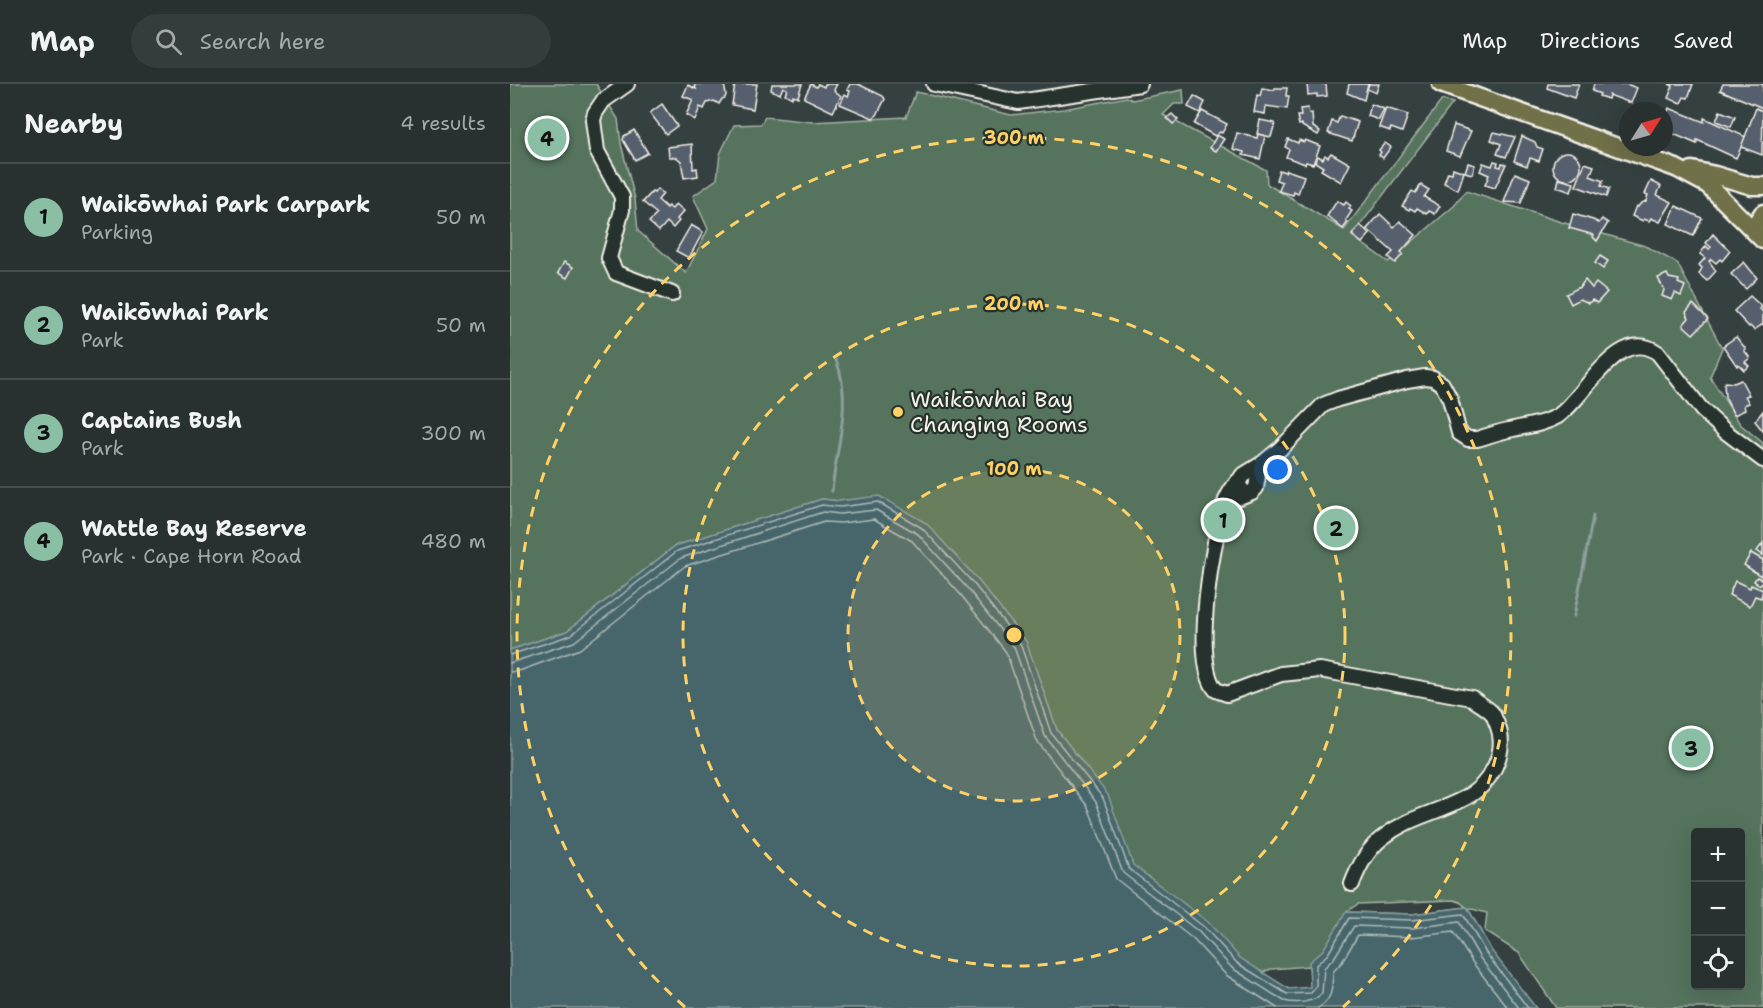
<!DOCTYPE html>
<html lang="en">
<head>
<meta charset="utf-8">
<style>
  :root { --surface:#283030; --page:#343c3c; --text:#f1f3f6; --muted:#a5a9ab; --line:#444b4c; --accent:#8abfa5 }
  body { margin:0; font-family:"Shantell Sans",sans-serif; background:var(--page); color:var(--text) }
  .controls { position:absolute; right:18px; bottom:18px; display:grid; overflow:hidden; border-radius:6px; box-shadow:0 6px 24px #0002 }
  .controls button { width:54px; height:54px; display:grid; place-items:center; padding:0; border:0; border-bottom:2px solid var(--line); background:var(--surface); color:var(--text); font:30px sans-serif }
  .compass { position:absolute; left:1109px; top:18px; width:54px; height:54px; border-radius:50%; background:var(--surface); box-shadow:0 6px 24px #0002; rotate:53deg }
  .you { position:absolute; left:768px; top:386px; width:21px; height:21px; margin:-15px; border:4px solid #fff; border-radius:50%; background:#1a73e8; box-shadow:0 0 0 9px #1a73e833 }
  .badge { display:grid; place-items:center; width:39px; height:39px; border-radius:50%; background:var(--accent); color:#111; font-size:20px; font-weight:700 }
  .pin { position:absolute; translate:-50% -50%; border:3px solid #fff; box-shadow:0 2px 6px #0006 }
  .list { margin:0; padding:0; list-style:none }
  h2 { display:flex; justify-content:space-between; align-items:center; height:78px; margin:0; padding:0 24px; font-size:26px }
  h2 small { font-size:20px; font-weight:400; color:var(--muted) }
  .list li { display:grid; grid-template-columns:39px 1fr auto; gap:18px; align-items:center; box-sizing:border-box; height:108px; padding:0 24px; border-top:2px solid var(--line) }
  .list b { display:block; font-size:22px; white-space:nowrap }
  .list p { margin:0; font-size:20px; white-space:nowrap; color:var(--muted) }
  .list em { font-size:20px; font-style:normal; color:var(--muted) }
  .icon { flex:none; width:33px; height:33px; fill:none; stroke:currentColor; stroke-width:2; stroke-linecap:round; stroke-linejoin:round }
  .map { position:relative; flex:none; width:1253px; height:924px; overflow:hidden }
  header { display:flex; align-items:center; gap:36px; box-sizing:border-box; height:84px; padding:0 30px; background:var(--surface); border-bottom:2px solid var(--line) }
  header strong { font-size:28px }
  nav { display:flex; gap:33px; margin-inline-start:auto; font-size:21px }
  .search { width:420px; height:54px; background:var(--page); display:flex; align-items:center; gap:15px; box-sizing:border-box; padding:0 21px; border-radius:33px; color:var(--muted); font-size:22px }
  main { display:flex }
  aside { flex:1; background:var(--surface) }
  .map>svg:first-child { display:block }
</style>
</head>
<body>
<header>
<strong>Map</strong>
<div class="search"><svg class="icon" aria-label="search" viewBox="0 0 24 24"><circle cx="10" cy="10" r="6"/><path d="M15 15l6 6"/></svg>Search here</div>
<nav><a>Map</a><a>Directions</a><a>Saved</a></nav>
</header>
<main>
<aside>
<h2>Nearby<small>4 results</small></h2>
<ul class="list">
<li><span class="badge">1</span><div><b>Waikōwhai Park Carpark</b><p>Parking</p></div><em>50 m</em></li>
<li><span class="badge">2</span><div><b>Waikōwhai Park</b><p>Park</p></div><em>50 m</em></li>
<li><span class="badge">3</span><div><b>Captains Bush</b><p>Park</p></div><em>300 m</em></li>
<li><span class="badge">4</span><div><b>Wattle Bay Reserve</b><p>Park · Cape Horn Road</p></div><em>480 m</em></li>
</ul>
</aside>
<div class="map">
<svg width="1253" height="924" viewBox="0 0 1253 924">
  <rect width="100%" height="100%" fill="#354040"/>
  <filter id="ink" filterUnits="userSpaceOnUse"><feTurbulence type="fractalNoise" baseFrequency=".0167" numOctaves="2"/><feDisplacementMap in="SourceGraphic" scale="12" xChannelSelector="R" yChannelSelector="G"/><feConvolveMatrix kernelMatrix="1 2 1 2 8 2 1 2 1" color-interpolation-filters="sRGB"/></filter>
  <g filter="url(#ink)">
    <!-- green -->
    <path fill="#54735d" stroke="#a4b2a2" stroke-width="1.5" fill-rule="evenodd" d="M0,0h86l22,35 3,25 14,55 3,32 48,42 22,-44 -15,-33 24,-17 3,-25 14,-29 27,-1 4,-7 47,5 94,-5 10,-25 95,23 53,-6 63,-12 5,3 51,-10 1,14h-10l-11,11 103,55 1,14 77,46 98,-130 11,3 -101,133 36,26 66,-56 12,-15 95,31 84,24 32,17 45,85 -12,29 30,47 23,19v565h-207l-37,-55 -34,-22 2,-18 -19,-5 23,42 -180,37 -2,-21 -38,3 -8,3 -3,-1 -35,3 -128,-133 -12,-75 -28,-36 -26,-74 -174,-157 -18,2 -17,-2 -147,47 -108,85 -57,19zM1186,748h44v154h-44zM944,816l6,2 6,5 -54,7 -66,-2 12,-8z"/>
    <!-- water -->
    <path fill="#46666c" stroke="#8c9e9e" stroke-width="1.5" d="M369,412l47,27 52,57 48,61 31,89 51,65 25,70 75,57 32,36 49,31 21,-2 -1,-25 14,-12 23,-38 66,2 55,-7 24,43 45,58h-1026v-358l57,-19 108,-85 147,-47 17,2z"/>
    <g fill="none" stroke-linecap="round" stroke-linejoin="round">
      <!-- shore -->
      <g stroke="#aeb9b6" stroke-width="1.5">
        <path d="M0,571l61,-20 106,-84 145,-46 18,2 38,-5 44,26 52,56 46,59 31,90 52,65 26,71 75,58 33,36 50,31 24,-1 5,-6v-22l12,-11 21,-36 63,2 51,-6 23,39 42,55"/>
        <path d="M0,579l64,-21 107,-84 142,-46 17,2 36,-4 42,24 50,55 46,58 31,89 51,66 27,71 76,59 33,36 52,33c12,3 30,2 38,-8l2,-25 10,-10 20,-32 58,2 47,-6 21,36 39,50"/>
        <path d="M0,588l9,-1 61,-22 105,-83 139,-44 17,1 33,-4 38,22 49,54 45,57 31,89 51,66 28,72 77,60 33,36 51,33"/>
        <path d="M808,924c15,-8 14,-20 15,-36l9,-10 16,-27 54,2 41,-5 20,31 35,45"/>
      </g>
      <!-- stream -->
      <g stroke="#8c9e9e" stroke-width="3">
        <path d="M322,407c4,-43 21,-90 4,-131"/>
        <path d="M1064,532l19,-100"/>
      </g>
    </g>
    <!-- building -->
    <g fill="#575f6d" stroke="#f4f1e8" stroke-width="1.5">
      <path d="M184,0h30l2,11 -1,3 -3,1 -3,5 -5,-3 -7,2 -3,6 -4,-2 -5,13 -9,-5 7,-15 -10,-4 5,-11 8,4z"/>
      <path d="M225,0h22l-4,25 -21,-4z"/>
      <path d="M262,0h30l-4,13 -5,-2 -1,3 -7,-4 2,-5 -4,-2 -3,7 -9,-4z"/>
      <path d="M301,0l5,3 2,-3 6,3 1,-3h12l-3,6 7,6 -8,16 -29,-14z"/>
      <path d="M340,0h8l25,12 2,3 -8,16 -4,3 -33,-14 5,-10 3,2 2,-5 -3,-1z"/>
      <path d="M797,0h19l1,12 -10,1v-3l-9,1z"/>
      <path d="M839,0h19l-4,16 -17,-7z"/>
      <path d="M859,0h10l-3,9 -9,-4z"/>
      <path d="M1038,0h31l-5,14 -27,-10z"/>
      <path d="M1084,0h32l11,4 -6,15 -22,-8 -1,4 -9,-3 1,-2 -8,-3z"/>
      <path d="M1159,0h24l-5,14 -4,-1 -3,6 -13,-5 5,-12z"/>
      <path d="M1213,0h40v24l-43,-18z"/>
      <path d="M752,4l12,2 1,-2h12l-1,8h3l-2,13 -21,-3 -1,8 -11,-2 3,-17 3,1z"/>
      <path d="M684,12l11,6 -5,11 -12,-6z"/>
      <path d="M152,20l15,22 -11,8 -16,-21z"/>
      <path d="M861,20l13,5 -5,11 -11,-4z"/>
      <path d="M798,24l1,6 3,-1 1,14 7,4 -2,4 -16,-9v-2l-3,1 -2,-9h4l-1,-7z"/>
      <path d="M876,24l22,7 -6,17 -11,-4 -1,3 -11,-4z"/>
      <path d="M1159,24l35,14v-4l42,19 -10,21 -39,-18v4l-33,-14v-9z"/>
      <path d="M1246,24l7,3 -1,44 -21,-8z"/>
      <path d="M692,27l25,13 -5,9 -2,-1 -5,4 -21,-12z"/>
      <path d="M1210,27l15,6 -4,10 -15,-6z"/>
      <path d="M662,30l6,6 -5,4 -6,-6z"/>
      <path d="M830,32l18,6 -6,19 -24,-8 4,-12 5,2z"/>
      <path d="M750,36l15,3 -4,14 -14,-3z"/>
      <path d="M944,41l17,6 -11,25 -14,-5z"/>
      <path d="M124,46l14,23 -13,7 -12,-20 1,-4z"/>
      <path d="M984,48l21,5 -9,20 -9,-3 4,-10 -10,-4z"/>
      <path d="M727,49l20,5 1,-4 7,2 -5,23 -17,-4 1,-3 -11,-3z"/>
      <path d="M707,51l7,4 -8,12 -6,-3z"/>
      <path d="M1012,52l13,6 2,5 6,2 -4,12 -9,-3 -3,8 -13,-5z"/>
      <path d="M778,55l10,4 1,-3 5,2 1,-2 15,6 -7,18 -7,-2 -1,2 -19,-7 3,-8 -4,-2z"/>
      <path d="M875,59l6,4 -8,11 -4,-3 2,-3 -2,-2z"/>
      <path d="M182,60l1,25 4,-1 1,8 -14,2 -3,-17 -5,-4h-7l-1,-10z"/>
      <circle cx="1057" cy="82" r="14"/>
      <path d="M821,69l19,11 -9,18 -20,-12 2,-3 -8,-5 3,-6 5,3 2,-4 3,2z"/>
      <path d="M984,77l4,1 -1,4 4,1 1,-4 4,1 -11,24 -10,-3 4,-10 -9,-4 3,-8 9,3z"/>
      <path d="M958,79l7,2 -3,9 -7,-2z"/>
      <path d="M1075,79l9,3 -4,10 13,5 -2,5 8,3 -3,8 -30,-11z"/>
      <path d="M943,84l11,4 -6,18 -14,-7 4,-11 4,1z"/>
      <path d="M769,86l6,2 1,-2 18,6 -6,18 -4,-2 -1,3 -14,-4 3,-9 -6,-2z"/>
      <path d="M1005,89l15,6 -9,24 -17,-1z"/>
      <path d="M1049,95l15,4 -3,9 -14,-5z"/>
      <path d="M1141,97l10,5 -4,9 15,7 -12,20 -9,-4 -2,3 -5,-2 -1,2 -11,-5 4,-10 2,1 2,-3 6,-3 2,-6 -3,-1z"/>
      <path d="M911,101l8,5 -5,7 16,9 -5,8 -6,-3 -2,3 -10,-6 -2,3 -5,-3 -1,2 -7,-4 10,-15 3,2z"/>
      <path d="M147,105l6,5 -5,6 9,8 1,-2 4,3 4,-5 8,7 -7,8 2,2 -6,7 -6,-6 -8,9 -10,-9 8,-8 -14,-12 9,-10 2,1z"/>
      <path d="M827,117l7,4 2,-3 5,4 -2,3 3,2 -6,9 2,2 -5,7 -16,-13z"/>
      <path d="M1166,122l26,12 -9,18 -25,-12z"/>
      <path d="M870,130l14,13 6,-6 16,14 -15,17 2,2 -8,9 -7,-6 5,-5 -26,-23z"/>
      <path d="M1063,130l20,6 6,3 3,-4 6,4 -11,18 -4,-4 1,-2 -25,-7z"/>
      <path d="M181,141l12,7 -14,26 -13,-7z"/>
      <path d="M850,141l10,9 -8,9 -10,-8z"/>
      <path d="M1203,150l17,17 -8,10 -2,-2 -4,4 -5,-4 -2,2 7,10 -9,10 -8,-7 3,-6 -3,-3 6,-7 -5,-4 6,-8 3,3 2,-2 -5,-4z"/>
      <path d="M1090,172l8,5 -5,8 -8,-6z"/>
      <path d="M54,178l9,5 -6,11 -9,-5z"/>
      <path d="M1234,178l13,16 -11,11 -15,-15z"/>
      <path d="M1157,190l2,4 10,2 -1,3 7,3 -4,10 -6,-3 -3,7 -10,-4 2,-6 -6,-12z"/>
      <path d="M1075,196l7,8 4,-5 11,9 -10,11 -5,-3 -3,3 -9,-4 -9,5 -5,-10 14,-7z"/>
      <path d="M1240,212l12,11 -2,2 3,3v12l-9,6 -4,-4 -1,1 -15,-16z"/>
      <path d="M1183,220l15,15 -15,15 -10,-9 6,-7 -3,-6z"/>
      <path d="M1226,253l10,12 -2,1 6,8 -5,4 4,4 -5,4 -6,-6 -1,2 -14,-20z"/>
      <path d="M1231,296l8,15 -4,1 4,7 -5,2 1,5 -11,5 -9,-18 -1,-13 1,-2 9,1z"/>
      <path d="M1253,327v20l-8,-10z"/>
      <path d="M1253,459v12l-6,-4z"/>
      <path d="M1241,469l12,7 -2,16 -17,-11z"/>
      <path d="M1247,493l6,3 -3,5 -6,-4z"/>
      <path d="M1225,497l15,7 1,-3 12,5 -2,8 -6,-2 -5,10 -21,-11z"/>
    </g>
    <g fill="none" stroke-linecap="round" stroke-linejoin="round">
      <defs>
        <g id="minor">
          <path d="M117,0l-24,17 -8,12 -2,7 4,31 25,46v13l-13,48 7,15 56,21"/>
          <path d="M424,0l84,18 122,-18"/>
          <path d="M728,397c-5,6 -9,12 -12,19 -13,34 -35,163 -10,190l11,4 54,-20 39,-4 152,28c6,5 14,9 19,14 3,3 4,8 6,12 12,28 -7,61 -32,74 -30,16 -55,18 -83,40 -14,11 -24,30 -30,46"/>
          <path d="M735,410l-7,-10 4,-8 21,-13 18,-15 42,-43 15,-6 69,-19 18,-3 8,1 9,6 8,15 9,34 9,6h9c11,-3 21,-7 32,-9 16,-4 34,-5 49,-14 28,-19 60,-92 100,-63l44,57 24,22 37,28"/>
          <path d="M729,413l13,-5 4,-4 2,-13 5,-12"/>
        </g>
        <g id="major">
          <path d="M931,0l235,84 32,17 55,55"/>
          <path d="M1182,86l23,5 37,11h11"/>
          <path d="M1242,145l11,-16"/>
        </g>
      </defs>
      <!-- minor casing -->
      <use href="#minor" stroke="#f4f1e8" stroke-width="18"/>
      <!-- major casing -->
      <use href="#major" stroke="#f4f1e8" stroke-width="21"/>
      <!-- minor -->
      <use href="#minor" stroke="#26332d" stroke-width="14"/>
      <!-- major -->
      <use href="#major" stroke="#6f704a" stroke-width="16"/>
    </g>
  </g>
  <!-- distance rings -->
  <circle cx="504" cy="551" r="166" fill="#ffd166" fill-opacity=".12"/>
  <g fill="none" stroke="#ffd166" stroke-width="3" stroke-dasharray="10 8">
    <circle cx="504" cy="551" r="166"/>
    <circle cx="504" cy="551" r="331"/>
    <path d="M175 923A497 497 0 1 1 833 923"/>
  </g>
  <!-- markers -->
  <circle fill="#ffd166" stroke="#26332d" stroke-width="2" cx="388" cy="328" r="6"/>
  <g text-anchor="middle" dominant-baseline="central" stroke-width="4.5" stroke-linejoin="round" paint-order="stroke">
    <!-- poi labels -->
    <g font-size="22" fill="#f4f1e8" stroke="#26332d" text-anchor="start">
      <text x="400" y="315">Waikōwhai Bay<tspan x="400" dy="25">Changing Rooms</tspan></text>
    </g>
  </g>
  <circle cx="504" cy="551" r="9" fill="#ffd166" stroke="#26332d" stroke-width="3"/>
  <g font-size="18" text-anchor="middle" font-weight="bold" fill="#ffd166" stroke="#26332d" stroke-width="4.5" stroke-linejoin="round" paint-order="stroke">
    <text x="504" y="60">300 m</text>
    <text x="504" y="226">200 m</text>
    <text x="504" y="391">100 m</text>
  </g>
</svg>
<div class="controls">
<button>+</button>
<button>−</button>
<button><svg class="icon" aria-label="locate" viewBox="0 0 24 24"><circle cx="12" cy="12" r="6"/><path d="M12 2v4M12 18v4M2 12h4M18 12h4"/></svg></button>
</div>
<svg class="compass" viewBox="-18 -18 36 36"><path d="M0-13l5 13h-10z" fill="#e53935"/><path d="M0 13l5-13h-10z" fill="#a5a9ab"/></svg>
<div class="you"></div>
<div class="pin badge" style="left:713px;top:436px">1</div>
<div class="pin badge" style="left:826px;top:444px">2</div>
<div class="pin badge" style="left:1181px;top:664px">3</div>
<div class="pin badge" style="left:37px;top:54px">4</div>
</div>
</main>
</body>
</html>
